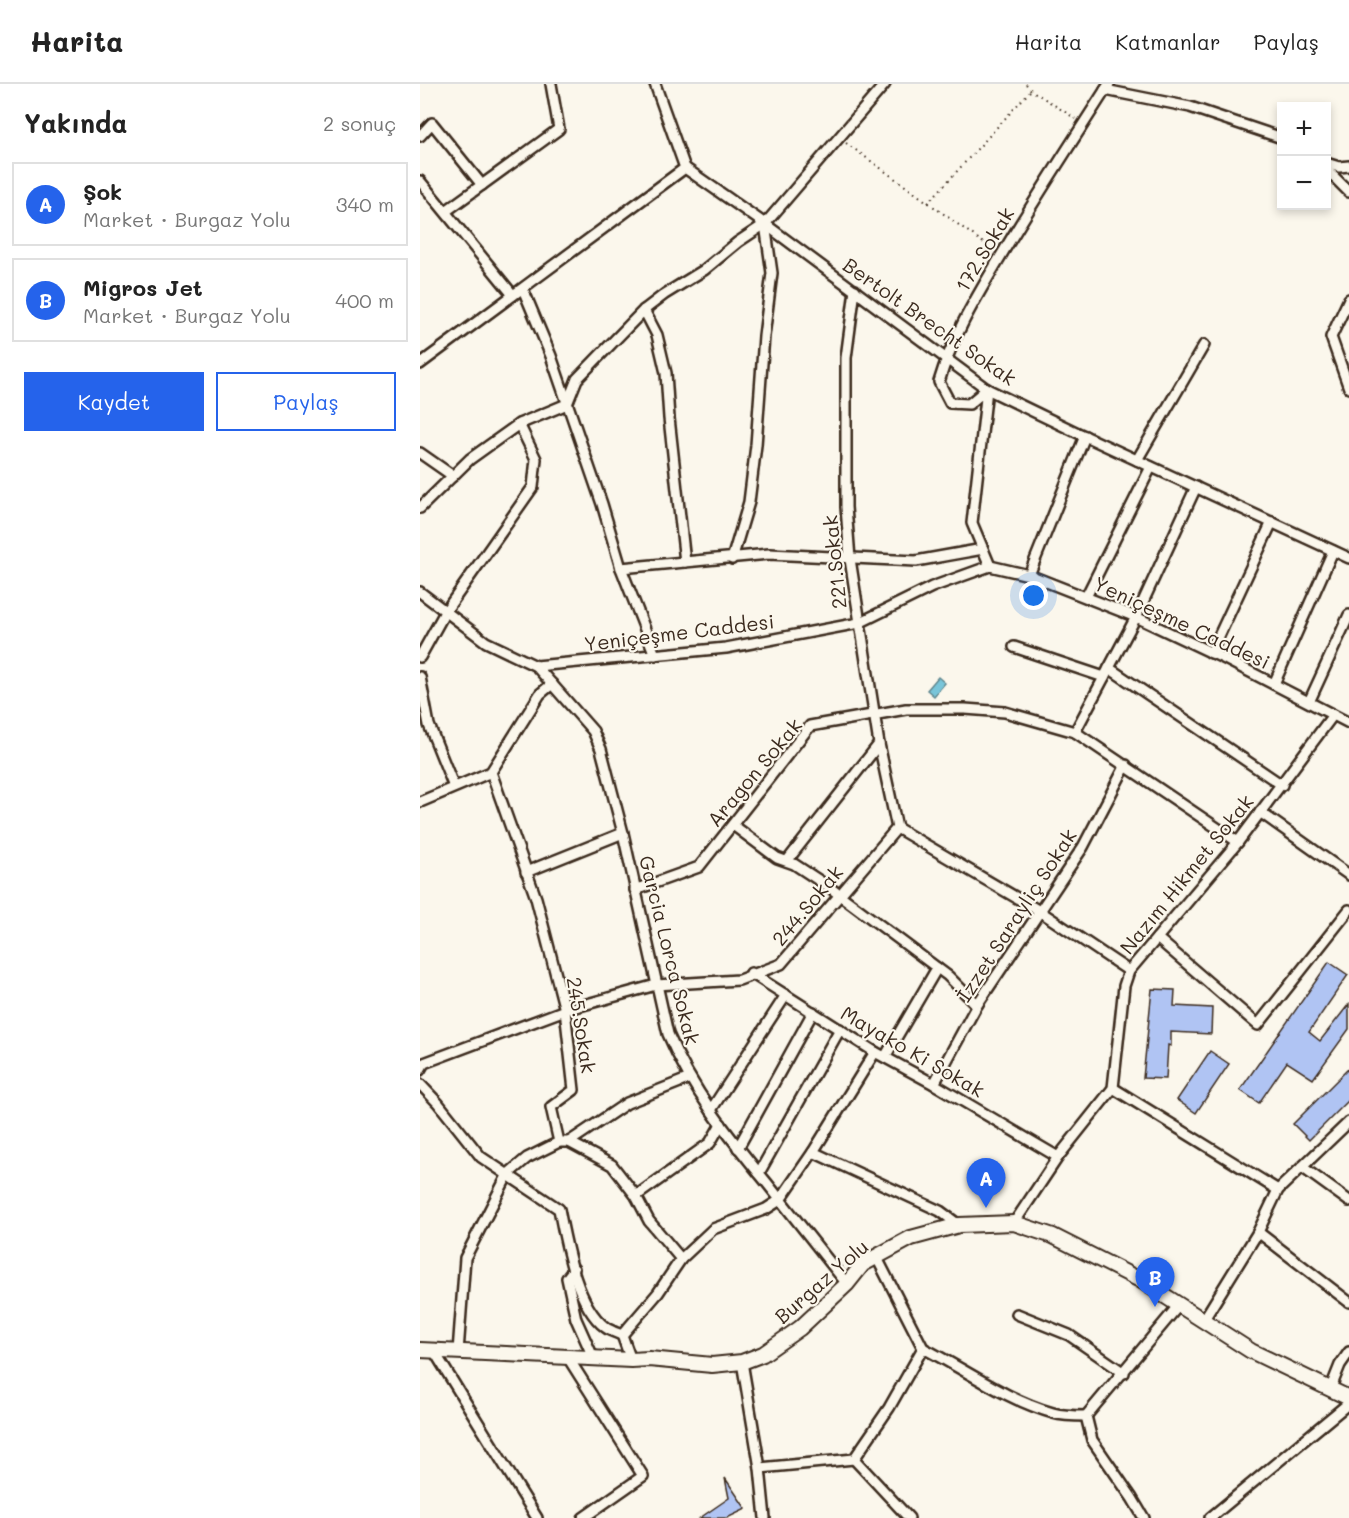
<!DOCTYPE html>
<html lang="tr">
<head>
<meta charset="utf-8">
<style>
  :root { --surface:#fff; --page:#f2f2f2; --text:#222; --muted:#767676; --line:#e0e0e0; --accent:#2563eb }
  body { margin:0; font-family:Mali,sans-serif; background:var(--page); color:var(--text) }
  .controls { position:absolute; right:18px; top:18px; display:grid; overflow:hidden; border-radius:0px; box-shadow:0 3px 9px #0003 }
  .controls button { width:54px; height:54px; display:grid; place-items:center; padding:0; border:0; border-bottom:2px solid var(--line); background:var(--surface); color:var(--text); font:30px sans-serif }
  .you { position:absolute; left:614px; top:512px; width:21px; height:21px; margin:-15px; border:4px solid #fff; border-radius:50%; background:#1a73e8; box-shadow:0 0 0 9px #1a73e833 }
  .badge { display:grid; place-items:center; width:39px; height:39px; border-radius:50%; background:var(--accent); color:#fff; font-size:20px; font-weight:700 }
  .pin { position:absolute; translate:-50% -50px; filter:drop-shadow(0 2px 3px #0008) }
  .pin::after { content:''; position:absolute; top:32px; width:21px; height:18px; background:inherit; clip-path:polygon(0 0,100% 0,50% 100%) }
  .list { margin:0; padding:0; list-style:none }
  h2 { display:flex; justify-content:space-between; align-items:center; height:78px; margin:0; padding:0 24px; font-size:26px }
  h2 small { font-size:20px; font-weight:400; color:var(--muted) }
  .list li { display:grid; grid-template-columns:39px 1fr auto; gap:18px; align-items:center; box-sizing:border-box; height:84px; margin:0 12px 12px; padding:0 12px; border:2px solid var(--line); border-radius:0px }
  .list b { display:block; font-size:22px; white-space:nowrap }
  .list p { margin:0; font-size:20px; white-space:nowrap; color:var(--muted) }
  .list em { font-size:20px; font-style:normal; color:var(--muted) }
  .actions { display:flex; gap:12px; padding:18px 24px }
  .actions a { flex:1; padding:14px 0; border:2px solid var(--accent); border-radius:0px; text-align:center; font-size:21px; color:var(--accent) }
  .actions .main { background:var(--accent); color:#fff }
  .map { position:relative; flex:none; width:929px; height:1434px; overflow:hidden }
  header { display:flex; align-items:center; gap:36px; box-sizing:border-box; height:84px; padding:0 30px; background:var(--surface); border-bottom:2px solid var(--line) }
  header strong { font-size:28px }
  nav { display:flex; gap:33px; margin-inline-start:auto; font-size:21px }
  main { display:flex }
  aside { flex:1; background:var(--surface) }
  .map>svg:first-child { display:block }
</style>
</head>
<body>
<header>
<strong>Harita</strong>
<nav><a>Harita</a><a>Katmanlar</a><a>Paylaş</a></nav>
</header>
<main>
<aside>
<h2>Yakında<small>2 sonuç</small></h2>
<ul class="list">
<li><span class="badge">A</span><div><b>Şok</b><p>Market · Burgaz Yolu</p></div><em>340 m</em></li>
<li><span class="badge">B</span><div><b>Migros Jet</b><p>Market · Burgaz Yolu</p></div><em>400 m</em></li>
</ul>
<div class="actions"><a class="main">Kaydet</a><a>Paylaş</a></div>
</aside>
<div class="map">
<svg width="929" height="1434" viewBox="0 0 929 1434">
  <rect width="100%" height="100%" fill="#fbf7ec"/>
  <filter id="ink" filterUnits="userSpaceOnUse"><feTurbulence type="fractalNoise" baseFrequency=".0167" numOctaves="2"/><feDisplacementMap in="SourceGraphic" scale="12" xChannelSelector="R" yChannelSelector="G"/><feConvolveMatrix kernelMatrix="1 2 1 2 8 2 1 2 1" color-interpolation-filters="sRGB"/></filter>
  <g filter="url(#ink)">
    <!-- water -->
    <path fill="#79c5d9" stroke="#60878e" stroke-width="1.5" d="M518,593l7,6 -11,13 -7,-6z"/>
    <!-- building -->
    <g fill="#b0c4f3" stroke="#3b2a1e" stroke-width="1.5">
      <path d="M909,878l19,13 -39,57 11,9 29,-37v25l-36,50 -26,-17 -28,41 -19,-13z"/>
      <path d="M732,905l23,1 -1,16 38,2 -1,26 -40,-2v14l-3,-1 -2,34 -23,-1z"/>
      <path d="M790,967l19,13 -33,49 -19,-13z"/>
      <path d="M929,984v32l-40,40 -16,-16z"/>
      <path d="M305,1394l21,31 -19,9h-27l29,-20z"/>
    </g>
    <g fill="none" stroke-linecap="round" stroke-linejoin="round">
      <defs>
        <g id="street">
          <path d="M235,0l30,84 80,56 222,165 89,43 273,126"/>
          <path d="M685,6l85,17 92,31"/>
          <path d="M0,52l12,-13 50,62"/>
          <path d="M906,79l13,4 10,-1"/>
          <path d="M906,85l23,23"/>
          <path d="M0,97l93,114"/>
          <path d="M26,127l113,-82 -8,-45"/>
          <path d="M103,205l28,67 51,148 19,64 34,87"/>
          <path d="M435,206l-9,68v149l4,52 29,185 18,84"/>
          <path d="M929,215l-18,38 18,51"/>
          <path d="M224,226l13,25 9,38 3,45 16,144"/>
          <path d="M0,280l265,-196"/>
          <path d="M567,305l-18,15 -19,-1 -11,-21c13,-45 37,-84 60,-123 35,-59 73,-117 110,-175"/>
          <path d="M567,305l-15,134 18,43"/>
          <path d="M0,369l33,23"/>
          <path d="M717,376l67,-115"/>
          <path d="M0,424l50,-49 49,-35 48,-20 10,-25 67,-69 21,-16 39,-24 34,-28 27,-18 120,-140"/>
          <path d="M312,475l17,-57 7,-57 8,-109 8,-63 -7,-49"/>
          <path d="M201,484l148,-14 147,7 67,-12"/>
          <path d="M609,491l56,-139"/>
          <path d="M0,508l66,50 50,24 190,-18 133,-25 73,-36 58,-21 39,9 107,42 91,43 122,63"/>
          <path d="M666,513l65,-130"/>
          <path d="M594,563l90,30"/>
          <path d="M791,569l61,-131"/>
          <path d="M0,573l25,-45 88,-125 3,-28 -17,-35"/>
          <path d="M116,582l57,65 8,18 22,84 45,201c24,56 61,103 99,149 27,34 54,68 80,101"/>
          <path d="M689,584l173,117"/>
          <path d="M0,593l9,48 25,62"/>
          <path d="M854,600l59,-133"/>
          <path d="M889,618l40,-87"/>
          <path d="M655,648l61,-115 60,-130"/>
          <path d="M71,688l45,126 29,112 9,80 -23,17 8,35h10l43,23 24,31 13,25 32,38"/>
          <path d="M0,718l71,-30 49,-78 12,-10"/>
          <path d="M840,728l89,63"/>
          <path d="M313,741l44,33 17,6 35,23 119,89 29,29"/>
          <path d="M477,744l144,84 88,59"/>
          <path d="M367,777l92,-117"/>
          <path d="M106,788l97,-39"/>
          <path d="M215,806l64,-23 111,-141 96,-17h59l40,3 70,20 163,110"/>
          <path d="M737,854l101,87 91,-115"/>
          <path d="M331,889l124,79 59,32 124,73"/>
          <path d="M465,973l52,-89"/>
          <path d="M0,986l4,-7 141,-53 91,-25 83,-5 42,-16 116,-136"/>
          <path d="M0,1000l18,19 43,54 78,52c7,35 17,96 46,118 5,4 12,6 17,8"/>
          <path d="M514,1000l43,-79 106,-158 43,-82"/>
          <path d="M693,1004l165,102"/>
          <path d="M291,1026l75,-115"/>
          <path d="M149,1058l58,-39 63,-25"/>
          <path d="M318,1064l75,-136"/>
          <path d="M393,1068l127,59 19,14"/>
          <path d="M882,1083l47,34"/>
          <path d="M339,1089l81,-144"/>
          <path d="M216,1112l74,-53 11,-19"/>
          <path d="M594,1139l44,-66 55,-69 11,-102 5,-15 109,-129 95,-127"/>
          <path d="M838,1148l91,70"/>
          <path d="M154,1185l-7,9 9,41 17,38"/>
          <path d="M597,1230l52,21 55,38"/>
          <path d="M783,1237l55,-89 20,-42 71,-68"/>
          <path d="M503,1264c43,22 84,52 130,65 10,3 22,3 33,3"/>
          <path d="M14,1267l103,167"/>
          <path d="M38,1268l7,-94 43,-84 19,-16 32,-16"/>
          <path d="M147,1272l76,120 -60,42"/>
          <path d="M211,1276l-9,-25 36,-42 23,-34 32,-30 53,-20 14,-9 33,-48 62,-100"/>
          <path d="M322,1278l18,106 5,50"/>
          <path d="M910,1306l10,-25 9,-13"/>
          <path d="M666,1332l93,-111"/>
          <path d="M666,1332l6,24 40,58 12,20"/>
          <path d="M434,1375l55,59"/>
          <path d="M340,1384l94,-9 35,-51 34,-60 -47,-92"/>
          <path d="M790,1434l139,-115"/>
        </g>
        <path id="secondary" d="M0,1266l211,10 18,-1 63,6 30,-3 21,-8 37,-26 47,-44 16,-20 48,-26 48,-13 55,-2 39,13 87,44 111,71 98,47"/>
      </defs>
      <!-- street casing -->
      <use href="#street" stroke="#3b2a1e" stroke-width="14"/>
      <!-- secondary casing -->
      <use href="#secondary" stroke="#3b2a1e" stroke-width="18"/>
      <!-- path -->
      <g stroke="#3b2a1e" stroke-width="2" stroke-dasharray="1.5 4.5" stroke-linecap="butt">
        <path d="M606,0l5,6 45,29"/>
        <path d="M426,59l146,106"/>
        <path d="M508,119l103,-113"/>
      </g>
      <!-- street -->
      <use href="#street" stroke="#fbf7ec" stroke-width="9"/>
      <!-- secondary -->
      <use href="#secondary" stroke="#fbf7ec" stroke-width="14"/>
    </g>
  </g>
  <g text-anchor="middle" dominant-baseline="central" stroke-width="4.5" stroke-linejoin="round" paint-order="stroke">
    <!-- street labels -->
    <g font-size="20" fill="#3b2a1e" stroke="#fbf7ec">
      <text transform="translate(564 165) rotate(-59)">172.Sokak</text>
      <text transform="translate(510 237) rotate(35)">Bertolt Brecht Sokak</text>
      <text transform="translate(414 478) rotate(-96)">221.Sokak</text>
      <text transform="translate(762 538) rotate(25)">Yeniçeşme Caddesi</text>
      <text transform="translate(259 548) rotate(-7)">Yeniçeşme Caddesi</text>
      <text transform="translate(334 688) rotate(-50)">Aragon Sokak</text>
      <text transform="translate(766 790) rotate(-51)">Nazım Hikmet Sokak</text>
      <text transform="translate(387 821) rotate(-50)">244.Sokak</text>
      <text transform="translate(596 831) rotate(-57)">İzzet Sarayliç Sokak</text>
      <text transform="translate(250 866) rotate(76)">Garcia Lorca Sokak</text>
      <text transform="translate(162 941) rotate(81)">245.Sokak</text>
      <text transform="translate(493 967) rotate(30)">Mayako Ki Sokak</text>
      <text transform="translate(401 1197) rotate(-41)">Burgaz Yolu</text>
    </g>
  </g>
</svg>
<div class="controls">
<button>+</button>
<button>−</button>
</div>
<div class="you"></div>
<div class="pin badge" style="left:566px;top:1124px">A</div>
<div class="pin badge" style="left:735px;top:1223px">B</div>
</div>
</main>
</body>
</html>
